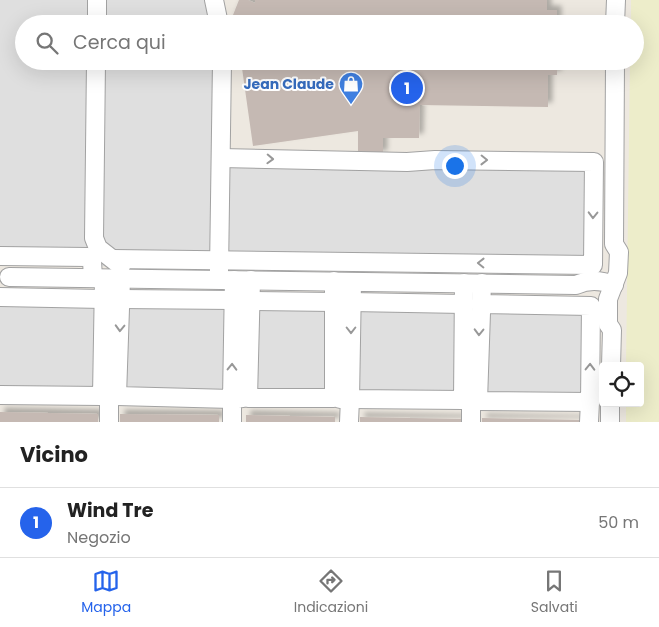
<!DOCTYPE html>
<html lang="it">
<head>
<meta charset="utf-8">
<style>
  :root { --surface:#fff; --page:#f2f2f2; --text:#222; --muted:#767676; --line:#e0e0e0; --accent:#2563eb }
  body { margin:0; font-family:Poppins,sans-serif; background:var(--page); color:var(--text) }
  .controls { position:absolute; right:15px; bottom:15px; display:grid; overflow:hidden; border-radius:5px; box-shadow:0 5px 20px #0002 }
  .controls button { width:45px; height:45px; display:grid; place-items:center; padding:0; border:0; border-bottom:1px solid var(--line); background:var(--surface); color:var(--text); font:25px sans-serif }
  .you { position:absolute; left:454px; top:165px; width:18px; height:18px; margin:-12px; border:4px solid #fff; border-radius:50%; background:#1a73e8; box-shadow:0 0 0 8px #1a73e833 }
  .badge { display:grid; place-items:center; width:32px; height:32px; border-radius:50%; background:var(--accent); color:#fff; font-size:16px; font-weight:700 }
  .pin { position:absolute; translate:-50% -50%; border:2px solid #fff; box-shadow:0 1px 5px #0006 }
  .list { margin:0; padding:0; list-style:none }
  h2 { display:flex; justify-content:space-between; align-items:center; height:65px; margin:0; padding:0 20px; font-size:21px }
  h2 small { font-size:16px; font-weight:400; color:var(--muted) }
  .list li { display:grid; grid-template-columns:32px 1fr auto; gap:15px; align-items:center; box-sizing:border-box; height:70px; padding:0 20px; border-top:1px solid var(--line) }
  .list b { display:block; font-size:19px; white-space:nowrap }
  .list p { margin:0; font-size:16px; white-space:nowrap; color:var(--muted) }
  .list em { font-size:16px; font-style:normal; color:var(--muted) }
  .icon { flex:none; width:28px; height:28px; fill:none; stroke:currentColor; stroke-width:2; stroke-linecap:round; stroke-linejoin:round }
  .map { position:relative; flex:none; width:659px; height:422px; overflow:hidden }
  .search { position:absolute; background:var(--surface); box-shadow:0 5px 20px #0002; left:15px; right:15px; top:15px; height:55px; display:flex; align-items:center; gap:12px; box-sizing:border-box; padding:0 18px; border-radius:28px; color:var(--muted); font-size:19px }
  .sheet { height:135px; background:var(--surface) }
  nav { display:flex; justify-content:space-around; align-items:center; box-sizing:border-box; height:70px; border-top:1px solid var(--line); background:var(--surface); font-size:14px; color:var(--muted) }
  nav a { display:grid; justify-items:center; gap:2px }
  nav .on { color:var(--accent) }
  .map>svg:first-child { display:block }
</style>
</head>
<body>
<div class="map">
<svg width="659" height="422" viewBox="0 0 659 422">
  <defs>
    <filter id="shadow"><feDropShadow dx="4.5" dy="-4.5" stdDeviation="2.5" flood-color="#0004"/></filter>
  </defs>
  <rect width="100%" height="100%" fill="#ede8e0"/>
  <!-- farmland -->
  <path fill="#ededca" d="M631,0h28v422h-33v-19h14v-37h-14l4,-305h5v-37h-4z"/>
  <!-- parking -->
  <g fill="#dfdfdf">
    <path d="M0,0h223l3,24h-202v37h205l-2,90 156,4 217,-2 -3,118 -477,-6 -27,2 -93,-4z"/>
    <path d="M0,291l472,8 114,-1 9,112 -595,-7z"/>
  </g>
  <!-- building -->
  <g fill="#c5b9b3" filter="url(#shadow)">
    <path d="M239,0h9l7,3v-3h292v10h10v14h-316l-10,-4z"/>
    <path d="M241,61h316v14h-9v32l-128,-2 -1,33h-36v17l-25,-1v-23l-105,15z"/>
    <path d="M0,412l98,2v8h-98z"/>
    <path d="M120,414l99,1v7h-99z"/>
    <path d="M246,415l89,2v5h-89z"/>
    <path d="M360,417l101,2v3h-101z"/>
    <path d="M482,418l100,2v2h-100z"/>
  </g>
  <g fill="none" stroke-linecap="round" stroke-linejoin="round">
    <defs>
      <g id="minor">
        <path d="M214,0l5,24"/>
        <path d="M97,24v-24"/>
        <path d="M615,24l1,-24"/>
        <path d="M96,61l-2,177 4,10 23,18"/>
        <path d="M0,256l88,1 4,4 1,17"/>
        <path d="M113,259l480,6 1,-103 -159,-2 -28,2 -186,-4"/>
        <path d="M219,271l3,-210"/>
        <path d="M9,277l567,8c13,-6 25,-5 38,0"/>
        <path d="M121,279l-4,117 115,3 2,-119"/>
        <path d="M251,280l-3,118h86v-117"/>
        <path d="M352,282l-2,117 113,1 1,-117"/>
        <path d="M0,297l103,2"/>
        <path d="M121,299l112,1"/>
        <path d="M250,301l84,1"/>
        <path d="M351,302l113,2"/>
        <path d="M480,304l111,2 -1,96 -112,-1 4,-118"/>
        <path d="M611,366l1,-36 -4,-6v-25l10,-26 1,-21 -5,-8 1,-183"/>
        <path d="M0,395l102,1 2,-117"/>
        <path d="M340,399h10l-1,23"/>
        <path d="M109,422v-26"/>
        <path d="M232,422v-23l11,-1"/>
        <path d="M471,422v-22"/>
        <path d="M589,422l1,-20"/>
        <path d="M610,422v-19"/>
      </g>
    </defs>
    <!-- minor casing -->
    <use href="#minor" stroke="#a2a2a2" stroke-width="20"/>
    <!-- minor -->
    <use href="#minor" stroke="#fff" stroke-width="18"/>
  </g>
  <!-- one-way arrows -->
  <defs><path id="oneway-chevron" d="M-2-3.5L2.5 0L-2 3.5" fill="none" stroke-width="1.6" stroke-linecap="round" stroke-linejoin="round" transform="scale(1.25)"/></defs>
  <g stroke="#989898">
    <use href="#oneway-chevron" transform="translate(270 159) rotate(2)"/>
    <use href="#oneway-chevron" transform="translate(484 160) rotate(1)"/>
    <use href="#oneway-chevron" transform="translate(593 215) rotate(91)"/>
    <use href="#oneway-chevron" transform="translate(481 263) rotate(-179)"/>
    <use href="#oneway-chevron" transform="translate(120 328) rotate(92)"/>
    <use href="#oneway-chevron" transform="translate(351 330) rotate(90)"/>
    <use href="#oneway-chevron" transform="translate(479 332) rotate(91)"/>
    <use href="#oneway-chevron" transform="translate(232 367) rotate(-89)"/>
    <use href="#oneway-chevron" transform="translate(590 367) rotate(-89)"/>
  </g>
  <!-- icons -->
  <defs>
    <symbol id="shop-pin" viewBox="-11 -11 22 30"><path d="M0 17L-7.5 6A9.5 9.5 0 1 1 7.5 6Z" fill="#3f7fe0" stroke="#fff"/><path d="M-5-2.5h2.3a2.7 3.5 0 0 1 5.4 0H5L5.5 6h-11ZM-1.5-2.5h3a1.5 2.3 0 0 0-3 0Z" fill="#fff"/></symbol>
  </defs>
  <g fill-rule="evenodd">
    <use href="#shop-pin" x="337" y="70" width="28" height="38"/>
  </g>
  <g text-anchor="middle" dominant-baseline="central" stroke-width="4" stroke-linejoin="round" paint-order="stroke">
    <!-- shop labels -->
    <g font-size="14" font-weight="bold" fill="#366cbe" stroke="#fff" text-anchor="end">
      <text x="334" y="84">Jean Claude</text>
    </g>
  </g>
</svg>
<div class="controls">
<button><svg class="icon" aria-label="locate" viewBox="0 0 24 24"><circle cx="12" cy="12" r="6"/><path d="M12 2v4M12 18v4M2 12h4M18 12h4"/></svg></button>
</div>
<div class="you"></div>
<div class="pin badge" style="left:407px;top:88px">1</div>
<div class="search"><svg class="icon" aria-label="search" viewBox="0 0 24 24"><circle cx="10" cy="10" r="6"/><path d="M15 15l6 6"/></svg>Cerca qui</div>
</div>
<section class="sheet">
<h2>Vicino<small></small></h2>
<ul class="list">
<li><span class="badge">1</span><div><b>Wind Tre</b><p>Negozio</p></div><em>50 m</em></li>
</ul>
</section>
<nav>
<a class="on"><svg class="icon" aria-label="map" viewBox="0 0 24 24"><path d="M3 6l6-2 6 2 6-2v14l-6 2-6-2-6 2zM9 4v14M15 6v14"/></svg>Mappa</a>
<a><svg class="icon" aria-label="directions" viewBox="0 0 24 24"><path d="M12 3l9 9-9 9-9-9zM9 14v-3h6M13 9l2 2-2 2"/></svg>Indicazioni</a>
<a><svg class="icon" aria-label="saved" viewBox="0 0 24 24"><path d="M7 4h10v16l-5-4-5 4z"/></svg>Salvati</a>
</nav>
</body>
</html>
